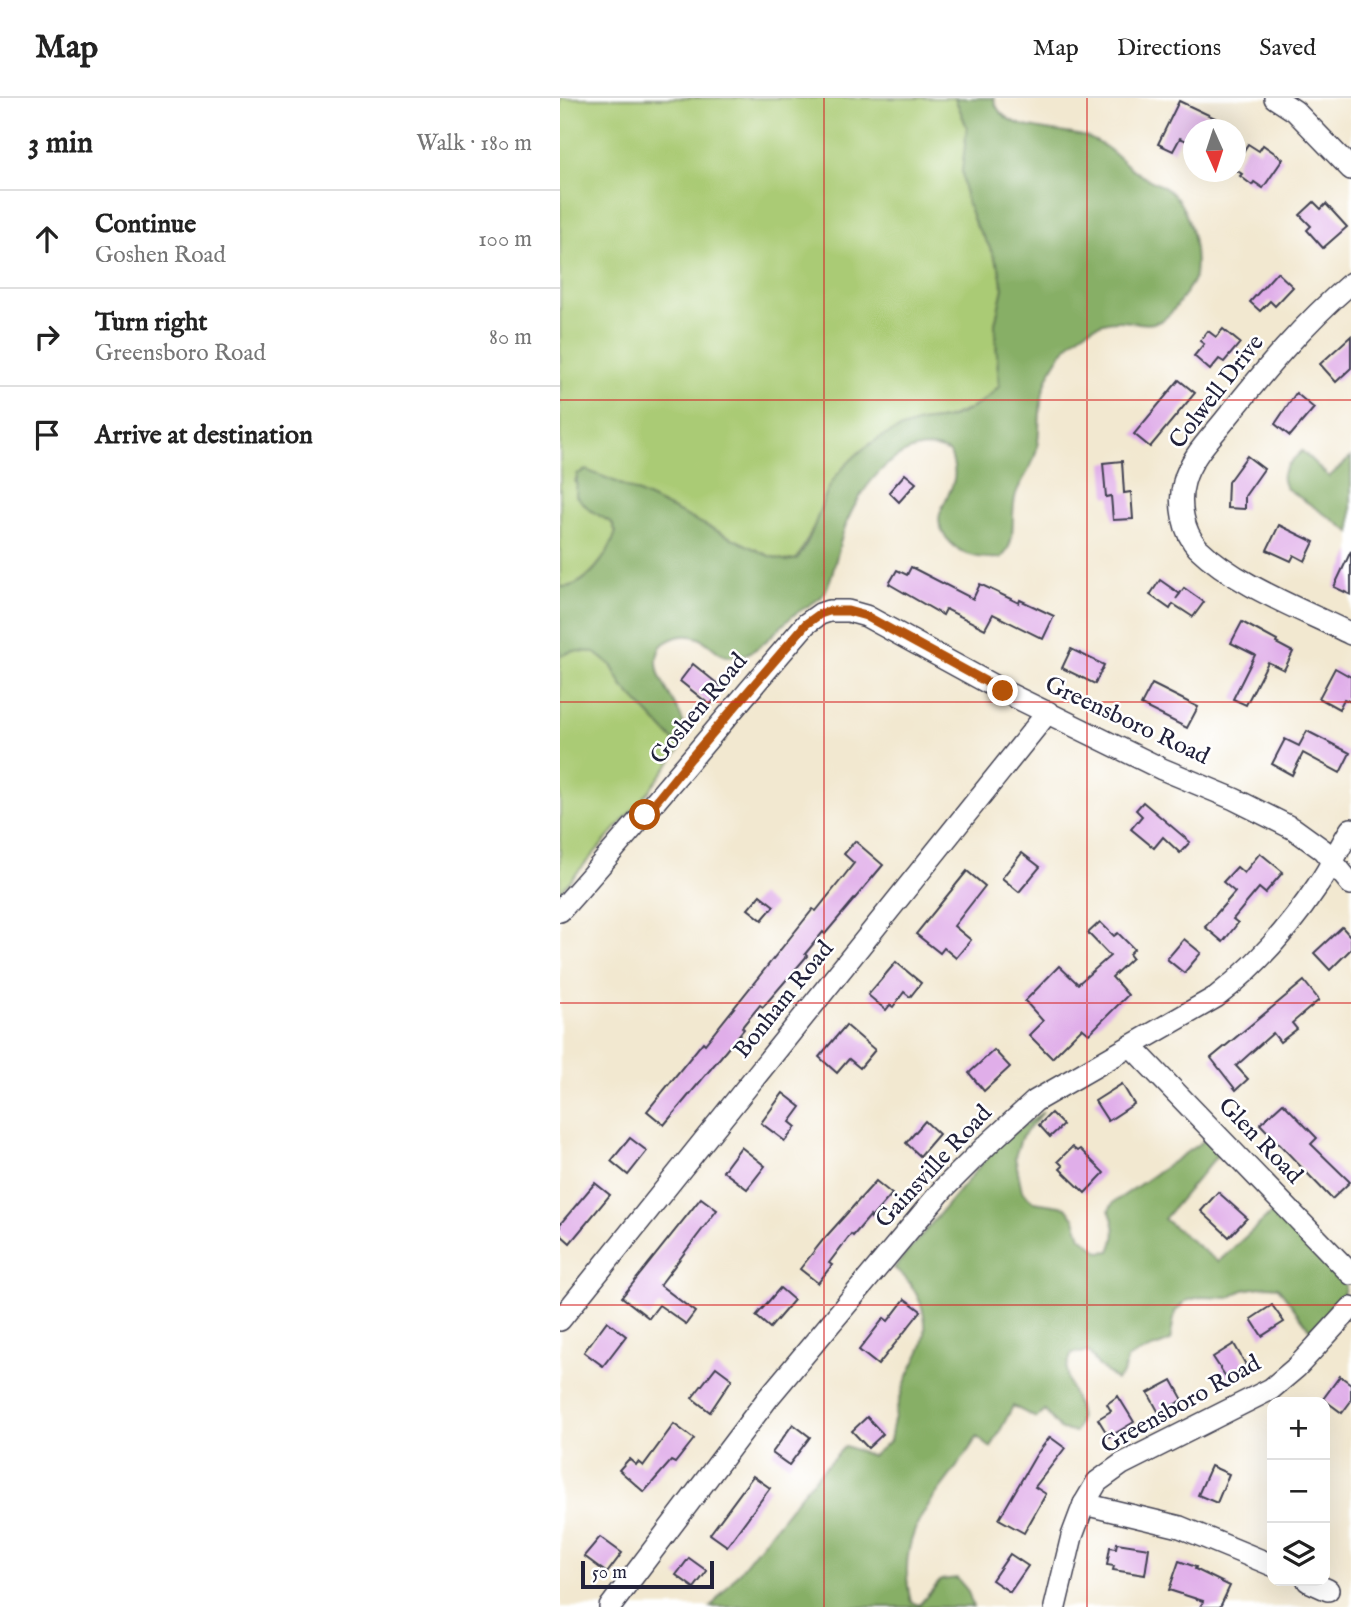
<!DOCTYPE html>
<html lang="en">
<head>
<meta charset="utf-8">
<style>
  :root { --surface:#fff; --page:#f2f2f2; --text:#222; --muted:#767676; --line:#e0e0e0 }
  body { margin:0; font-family:"IM FELL English",serif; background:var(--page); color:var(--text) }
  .controls { position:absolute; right:21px; bottom:21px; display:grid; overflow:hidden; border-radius:14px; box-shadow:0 7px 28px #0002 }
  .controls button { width:63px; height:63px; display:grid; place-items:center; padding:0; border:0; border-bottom:2px solid var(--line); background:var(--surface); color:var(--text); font:35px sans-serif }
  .compass { position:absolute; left:623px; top:21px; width:63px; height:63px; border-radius:50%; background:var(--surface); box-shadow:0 7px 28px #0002; rotate:177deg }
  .scale { position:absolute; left:21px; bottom:18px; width:133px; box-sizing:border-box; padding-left:7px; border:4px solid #22223b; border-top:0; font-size:19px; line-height:24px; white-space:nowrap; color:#22223b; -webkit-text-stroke:5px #fff; paint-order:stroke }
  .stop { position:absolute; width:21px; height:21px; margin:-16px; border:5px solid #b45309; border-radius:50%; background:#fff }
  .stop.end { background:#b45309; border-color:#fff; box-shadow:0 2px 7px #0008 }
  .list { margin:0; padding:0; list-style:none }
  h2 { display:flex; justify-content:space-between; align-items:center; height:91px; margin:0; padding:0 28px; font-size:30px }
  h2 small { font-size:23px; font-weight:400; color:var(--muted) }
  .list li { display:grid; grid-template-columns:46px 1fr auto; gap:21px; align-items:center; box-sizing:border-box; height:98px; padding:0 28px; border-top:2px solid var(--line) }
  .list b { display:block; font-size:26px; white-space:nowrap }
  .list p { margin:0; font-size:23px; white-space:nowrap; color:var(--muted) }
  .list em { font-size:23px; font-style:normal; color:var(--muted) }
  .icon { flex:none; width:38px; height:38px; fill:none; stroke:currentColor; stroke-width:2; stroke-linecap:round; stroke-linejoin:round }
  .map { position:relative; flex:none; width:791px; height:1509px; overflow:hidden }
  header { display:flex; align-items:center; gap:42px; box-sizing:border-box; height:98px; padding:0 35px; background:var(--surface); border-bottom:2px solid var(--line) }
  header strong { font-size:33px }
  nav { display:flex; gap:38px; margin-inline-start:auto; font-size:24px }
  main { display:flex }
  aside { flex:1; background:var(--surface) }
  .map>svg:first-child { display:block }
</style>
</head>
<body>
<header>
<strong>Map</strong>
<nav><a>Map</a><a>Directions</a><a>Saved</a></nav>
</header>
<main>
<aside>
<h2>3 min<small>Walk · 180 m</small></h2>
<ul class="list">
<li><svg class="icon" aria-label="ahead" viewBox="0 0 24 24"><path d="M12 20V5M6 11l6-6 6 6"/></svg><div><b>Continue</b><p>Goshen Road</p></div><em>100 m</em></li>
<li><svg class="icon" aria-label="right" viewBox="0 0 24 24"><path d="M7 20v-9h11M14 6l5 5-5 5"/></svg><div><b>Turn right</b><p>Greensboro Road</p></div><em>80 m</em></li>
<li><svg class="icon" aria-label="arrive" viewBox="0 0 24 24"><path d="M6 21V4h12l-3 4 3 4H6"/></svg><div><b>Arrive at destination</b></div></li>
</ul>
</aside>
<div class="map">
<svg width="791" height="1509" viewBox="0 0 791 1509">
  <rect width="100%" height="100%" fill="#fff"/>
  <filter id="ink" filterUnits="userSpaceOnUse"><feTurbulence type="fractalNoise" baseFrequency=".0143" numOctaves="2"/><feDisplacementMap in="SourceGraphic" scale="14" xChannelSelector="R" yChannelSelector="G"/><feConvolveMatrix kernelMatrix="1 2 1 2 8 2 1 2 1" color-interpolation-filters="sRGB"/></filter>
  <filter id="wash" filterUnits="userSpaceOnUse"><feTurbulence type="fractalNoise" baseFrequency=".00686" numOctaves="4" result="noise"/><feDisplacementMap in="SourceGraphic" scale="28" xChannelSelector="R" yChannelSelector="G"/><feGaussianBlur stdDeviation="1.57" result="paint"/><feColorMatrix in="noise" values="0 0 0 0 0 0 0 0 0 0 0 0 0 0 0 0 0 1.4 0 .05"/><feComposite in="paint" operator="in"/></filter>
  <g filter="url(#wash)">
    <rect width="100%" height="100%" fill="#f2e8d0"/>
    <!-- green -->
    <g fill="#aacb74" stroke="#667658" stroke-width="2">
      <path d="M0,0h395l12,29 -2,18 10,79 13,20 11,23 4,21 -8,36 4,62 -12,12 -20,12 -22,9 -26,3 -91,66 -10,31 -21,40 -10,2 -18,-5 -155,-75 -27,-10 -9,3 -3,7 15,29 22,13 4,9c-6,21 -31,57 -56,55z"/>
      <path d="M12,553h22l17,14 12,22 58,61 -32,43 -89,101v-236z"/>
    </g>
    <!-- forest -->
    <g fill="#87af66" stroke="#546850" stroke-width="2">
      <path d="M395,0h39c5,36 67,30 92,39 26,9 35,26 56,39 15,8 29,12 38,27 12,20 18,49 15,72 -1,8 -9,16 -13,23 -5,8 -13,19 -22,23 -12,6 -28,0 -42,0 -23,0 -44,15 -57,33 -10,14 -18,32 -20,49 -3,19 0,40 -8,58 -4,11 -13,21 -17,33 -7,22 3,48 -15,64 -19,1 -37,-1 -50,-15 -26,-26 -2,-39 3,-64 2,-9 -1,-18 -4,-26 -47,-24 -91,35 -105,74 -7,17 -12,58 -24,70 -7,6 -15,10 -23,15 -20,13 -37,43 -64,45 -21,2 -26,-28 -57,-20 -6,2 -14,5 -17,11 -14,29 24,56 25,85 0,5 -2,10 -4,15l-58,-61 -12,-22 -17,-13 -22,-1 -12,5v-69c26,2 49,-33 56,-55l-4,-9 -22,-13 -14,-14 1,-22 9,-4 28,11 155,75 18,5 10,-2c16,-21 20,-46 31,-69 4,-10 15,-23 23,-30 17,-18 42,-30 66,-37 9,-2 18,-2 27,-4 21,-5 41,-17 55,-33l-4,-62 8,-36 -4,-21 -11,-23 -13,-20 -10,-28 -3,-25 5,-44z"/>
      <path d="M742,353l27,26 22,-20v75l-65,-44c-10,-17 4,-25 16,-37z"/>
      <path d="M483,1014l-22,26 -6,19 7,34 12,11 32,5 9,12 6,18 19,15 10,-1c7,-16 6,-25 -1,-41l4,-7 93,-64 15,12 -57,68 54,43 59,-54 67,70c7,21 -20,39 -34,52l-32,-43 -11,-1 -24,4 -14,8 -29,-1 -14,4 -11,11 -5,29c-15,7 -28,9 -43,18l-4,15 -7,6 -18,-15 -9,-13 -17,1c-2,5 -5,12 -5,17 -1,23 22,40 8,62l-14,-2 -16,-19 -9,7 -23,-12 -22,42 -14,-11c-35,59 -85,88 -66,165l8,3 22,-25 16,-2 11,13 5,16h-262l99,-124 35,-37 27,10 18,-15c3,-20 8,-39 15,-58 5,-13 13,-26 18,-39 8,-28 -7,-61 -29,-76l105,-125z"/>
    </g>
    <g id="blocks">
      <!-- building -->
      <g fill="#e0aee9">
        <path d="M619,3l36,17 -6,12h-15v14l-14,-6 -7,13 -15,-7z"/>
        <path d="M688,46l11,7 4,-6 20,14 -20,29 -9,-6 -2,3 -12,-9 2,-2 -6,-4v-7z"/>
        <path d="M754,104l7,7 5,-5 21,23 -24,21 -16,-18 4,-4 -11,-11z"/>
        <path d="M717,174l16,15 -18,19 -5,-5 -10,10 -10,-9z"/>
        <path d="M663,231l17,14 -16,19 -5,-3 -9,11 -16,-14 10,-12 -4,-3 8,-10 8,6z"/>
        <path d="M791,238v32l-15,14 -16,-18z"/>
        <path d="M619,282l16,13 -45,54 -16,-13z"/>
        <path d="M736,295l18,15 -24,28 -15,-12z"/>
        <path d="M687,358l17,13 -19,27v13l-18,-1 1,-26z"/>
        <path d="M562,363l2,32 7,-1 2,27 -20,1 -2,-24 -5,1 -3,-34z"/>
        <path d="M345,376l11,9 -17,19 -10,-10z"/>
        <path d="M719,427l35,17 -9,19 -11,-6 -3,6 -24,-11z"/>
        <path d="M791,453v44l-17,-8z"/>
        <path d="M351,469l62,32 7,-15 39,19 1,-3 34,16 -11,23 -50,-25 -8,15 -39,-20 -3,6 -54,-31 8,-14 10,5z"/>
        <path d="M600,482l20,14 -4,5 8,-11 20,14 -11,15 -20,-13 -3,5 -20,-14z"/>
        <path d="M682,524l35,19 -1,2 17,9 -9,18 -16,-8 -22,43 -13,-6 22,-44 -24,-12z"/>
        <path d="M511,551l33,16 -9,19 -33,-16z"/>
        <path d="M133,566l31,25 -14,16 -30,-24z"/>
        <path d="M775,570l16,9v25l-7,-3 -5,10 -20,-11z"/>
        <path d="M592,586l46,23 -11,21 -46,-23z"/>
        <path d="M747,633l43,22 -10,20 -37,-20 -11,22 -20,-11 13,-25 14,7z"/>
        <path d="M583,704l47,40 -10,11 -17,-16 -9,11 -23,-19 11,-13 -6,-6z"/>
        <path d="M295,743l28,24 -58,69 -2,-2 -18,22 2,2 -44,51 -3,-2 -18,22 2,2 -80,96 -17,-14 56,-69 2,2 108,-135 3,2 28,-35 10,-13 -10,-9z"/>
        <path d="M462,755l18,14 -21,25 -17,-14z"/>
        <path d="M700,755l23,19 -18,21 -6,-5 -26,31 5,4 -15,19 -18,-15 30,-35 -12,-10 14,-15 7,6z"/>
        <path d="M407,773l18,15 -31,40 17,14 -15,18 -12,-10 -4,5 -24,-19z"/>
        <path d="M200,797l14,11 -12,14 -14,-11z"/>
        <path d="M540,824l14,14 4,-3 16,16 -5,5 3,4 -20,19 16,18 -39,39 -7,-6 -30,30 -23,-23 14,-14 -18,-20 34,-35 19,18 32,-28 -22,-23z"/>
        <path d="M782,829l9,10v12l-21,21 -16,-17z"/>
        <path d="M624,841l17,14 -17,20 -17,-14z"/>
        <path d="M336,864l25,21 -11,14 -6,-5 -11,15 -3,-2 -4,5 -18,-15z"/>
        <path d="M744,883l15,19 -27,23 5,6 -17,13 -7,-9 -37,33 12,13 -12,11 -25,-32z"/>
        <path d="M286,927l29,25 -15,18 -11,-9 -12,14 -18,-16z"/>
        <path d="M434,952l16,17 -26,24 -15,-18z"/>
        <path d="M562,986l12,20 -26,17 -13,-20z"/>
        <path d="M223,995l18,14 -11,15 6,5 -11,14 -24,-18z"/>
        <path d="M723,1005l34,35 -6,6 39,38 -18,17 -72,-75z"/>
        <path d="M491,1015l12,12 -13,12 -11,-12z"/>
        <path d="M365,1023l14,13 -19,22 -14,-13z"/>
        <path d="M70,1040l17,13 -19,24 -17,-14z"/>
        <path d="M181,1049l24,19 -18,23 -24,-18z"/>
        <path d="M512,1049l5,4 3,-2 24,24 -19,20 -25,-24 3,-3 -5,-5z"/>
        <path d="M316,1083l16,13 -21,24 -1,-2 -17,20 -2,-2 -22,29 3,2 -14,18 -18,-14 23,-29z"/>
        <path d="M35,1085l15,12 -40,48 -10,-9v-10z"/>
        <path d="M658,1094l29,26 -18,19 -28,-26z"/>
        <path d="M141,1100l16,12 -57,75 35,27 -9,12 -27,-19 -10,13 -27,-21z"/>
        <path d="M220,1190l14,12 -24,28 -14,-12z"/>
        <path d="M345,1201l16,12 -43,54 -19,-15 25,-32 4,3z"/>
        <path d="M712,1207l12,17 -22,14 -11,-17z"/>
        <path d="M47,1223l19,15 -23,30 -19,-14z"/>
        <path d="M674,1246l12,21 -20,12 -13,-20z"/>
        <path d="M156,1269l16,12 -22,33 -18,-14z"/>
        <path d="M780,1278l11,8v17l-9,12 -19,-14z"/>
        <path d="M612,1282l11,20 -24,13 -11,-20z"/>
        <path d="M558,1298l16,26 -25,15 -11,-18 13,-8 -4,-7z"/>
        <path d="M307,1319l16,17 -15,14 -16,-17z"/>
        <path d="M114,1326l20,15 -19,24 -4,-2 -27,31 -25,-22 10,-11 7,6 2,-3 5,4z"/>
        <path d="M233,1326l17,13 -21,28 -17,-12z"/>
        <path d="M490,1339l15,11 -30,39 11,7 -22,39 -25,-14 37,-64z"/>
        <path d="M651,1368l18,8 -12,29 -19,-8z"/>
        <path d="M193,1378l17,12 -43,58 -17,-12z"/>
        <path d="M40,1439l22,16 -15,20 -23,-17z"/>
        <path d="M557,1445l32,5 -4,27 -32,-5 1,-4 -7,-1 3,-18 6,1z"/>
        <path d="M450,1456l18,12 -18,26 -18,-12z"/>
        <path d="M129,1460l18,13 -13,17 -18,-13z"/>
        <path d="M619,1463l17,6 -1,2 35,17 -10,21h-19l2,-6 -34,-11z"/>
      </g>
    </g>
  </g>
  <g filter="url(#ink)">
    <use href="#blocks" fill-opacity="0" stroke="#414051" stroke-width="2"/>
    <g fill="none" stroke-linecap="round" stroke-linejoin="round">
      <defs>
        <g id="minor">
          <path d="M715,0l20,13 56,58"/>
          <path d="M791,185c-48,41 -87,88 -126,137 -15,19 -35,38 -41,62 -6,21 -1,50 14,66 38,37 105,62 153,86"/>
          <path d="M0,813c84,-94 163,-191 246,-287l14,-10 9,-3h19l18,5 137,75 159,78 72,30 60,30 29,21 28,34"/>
          <path d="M571,948l220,228"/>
          <path d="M0,1222l488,-608"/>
          <path d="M524,1406l96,23 92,38"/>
          <path d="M748,1483l20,9"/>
          <path d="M50,1509l158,-209 176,-210 43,-43 48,-44 181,-104c40,-31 74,-70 102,-112 13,-18 21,-38 33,-56"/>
          <path d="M495,1509l17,-71 12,-32 13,-22 25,-18 149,-75 26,-22 54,-59"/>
        </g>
      </defs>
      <!-- minor casing -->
      <use href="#minor" stroke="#414051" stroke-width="24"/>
      <!-- minor -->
      <use href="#minor" stroke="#fff" stroke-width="21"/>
    </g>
  </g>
  <g fill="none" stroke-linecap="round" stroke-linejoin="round" filter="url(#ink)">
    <!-- route -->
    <path stroke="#b45309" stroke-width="9" d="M85,717l46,-57 115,-134 14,-10 9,-3h19l18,5 137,75"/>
  </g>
  <!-- grid -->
  <path fill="none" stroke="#d62828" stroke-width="2" stroke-opacity="0.55" d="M264,0v1509M527,0v1509M0,302h791M0,604h791M0,905h791M0,1207h791"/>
  <g text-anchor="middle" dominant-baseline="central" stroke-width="5" stroke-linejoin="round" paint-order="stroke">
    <!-- street labels -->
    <g font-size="24" fill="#22223b" stroke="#fff">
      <text transform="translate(657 294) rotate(-52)">Colwell Drive</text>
      <text transform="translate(139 611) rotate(-50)">Goshen Road</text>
      <text transform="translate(567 623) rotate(25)">Greensboro Road</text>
      <text transform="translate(224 902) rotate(-51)">Bonham Road</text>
      <text transform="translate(700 1043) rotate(46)">Glen Road</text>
      <text transform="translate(374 1069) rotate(-47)">Gainsville Road</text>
      <text transform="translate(621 1307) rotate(-29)">Greensboro Road</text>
    </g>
  </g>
</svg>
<div class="controls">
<button>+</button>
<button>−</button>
<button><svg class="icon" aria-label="layers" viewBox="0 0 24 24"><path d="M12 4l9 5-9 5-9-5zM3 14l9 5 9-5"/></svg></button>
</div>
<svg class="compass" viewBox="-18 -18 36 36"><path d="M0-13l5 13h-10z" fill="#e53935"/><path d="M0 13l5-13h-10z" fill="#767676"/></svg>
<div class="scale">50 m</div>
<div class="stop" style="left:85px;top:717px"></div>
<div class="stop end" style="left:443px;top:593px"></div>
</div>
</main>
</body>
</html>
